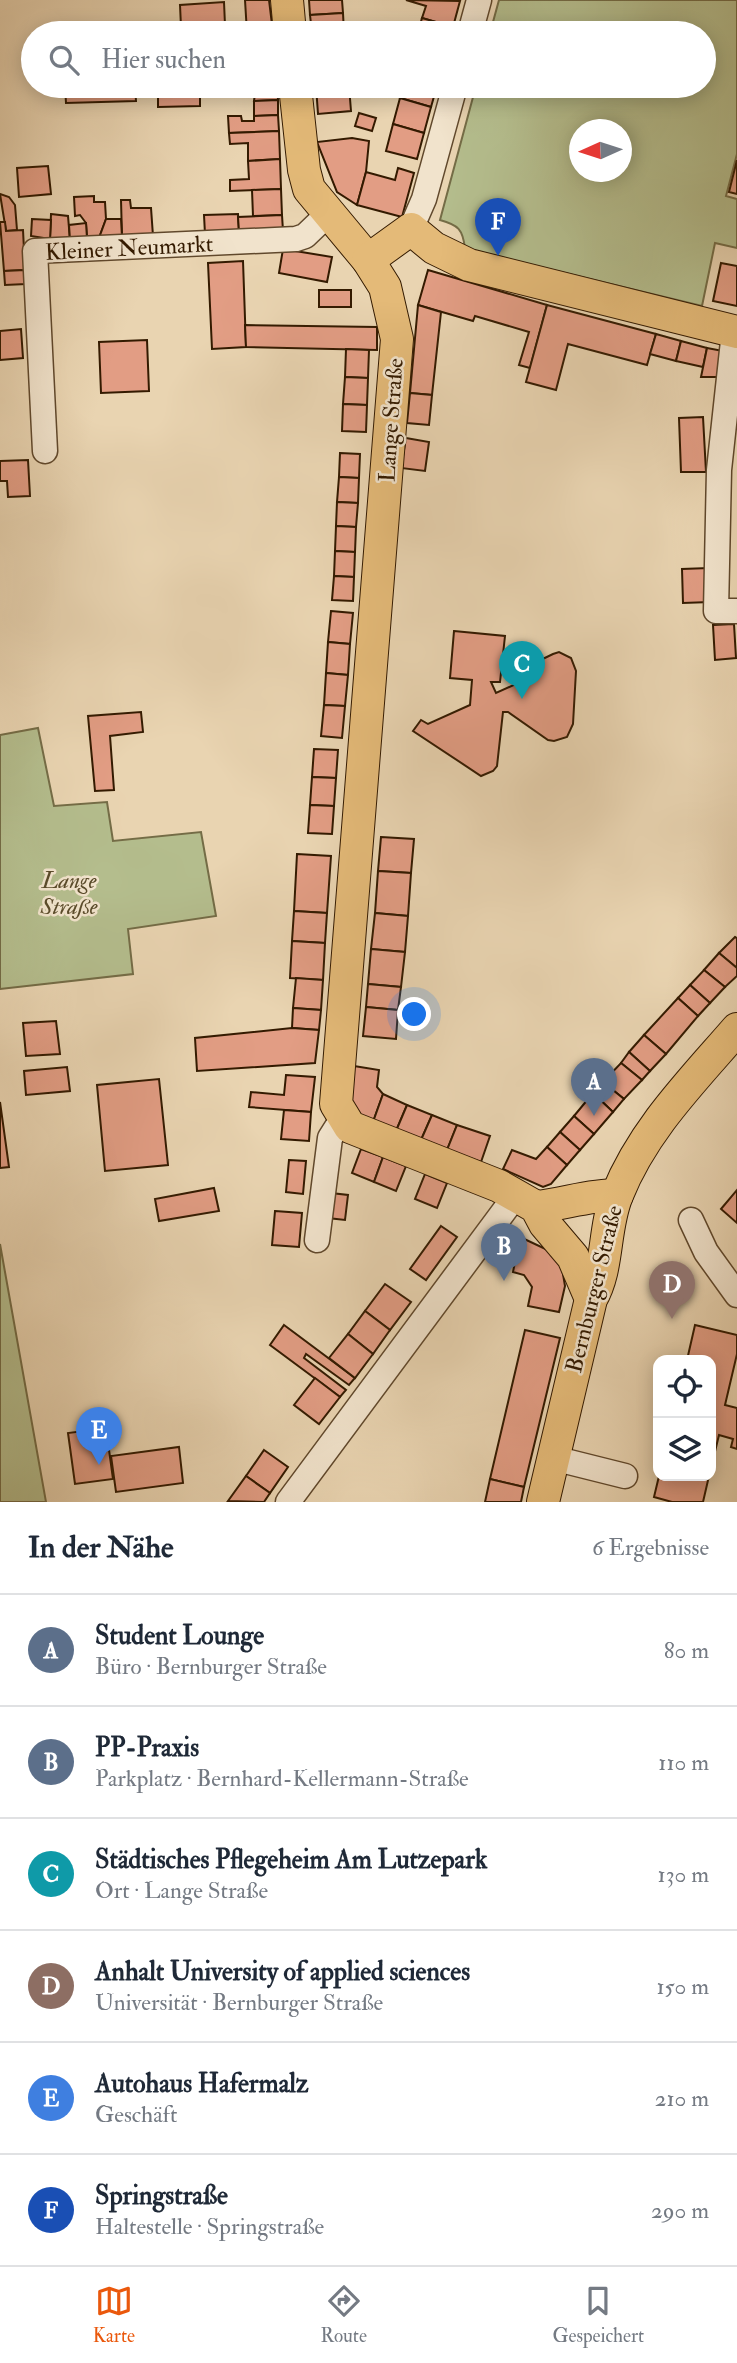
<!DOCTYPE html>
<html lang="de">
<head>
<meta charset="utf-8">
<style>
  :root { --surface:#fff; --page:#f2f2f3; --text:#1f2937; --muted:#747a83; --line:#e0e1e3; --accent:#ea580c }
  body { margin:0; font-family:"IM FELL Double Pica",serif; background:var(--page); color:var(--text) }
  .controls { position:absolute; right:21px; bottom:21px; display:grid; overflow:hidden; border-radius:14px; box-shadow:0 4px 18px #0003 }
  .controls button { width:63px; height:63px; display:grid; place-items:center; padding:0; border:0; border-bottom:2px solid var(--line); background:var(--surface); color:var(--text); font:35px sans-serif }
  .compass { position:absolute; left:569px; top:119px; width:63px; height:63px; border-radius:50%; background:var(--surface); box-shadow:0 4px 18px #0003; rotate:267deg }
  .you { position:absolute; left:415px; top:1015px; width:24px; height:24px; margin:-18px; border:5px solid #fff; border-radius:50%; background:#1a73e8; box-shadow:0 0 0 10px #1a73e833 }
  .badge { display:grid; place-items:center; width:46px; height:46px; border-radius:50%; background:var(--accent); color:#fff; font-size:23px; font-weight:700 }
  .pin { position:absolute; translate:-50% -58px; filter:drop-shadow(0 2px 4px #0008) }
  .pin::after { content:''; position:absolute; top:37px; width:24px; height:21px; background:inherit; clip-path:polygon(0 0,100% 0,50% 100%) }
  .list { margin:0; padding:0; list-style:none }
  h2 { display:flex; justify-content:space-between; align-items:center; height:91px; margin:0; padding:0 28px; font-size:30px }
  h2 small { font-size:23px; font-weight:400; color:var(--muted) }
  .list li { display:grid; grid-template-columns:46px 1fr auto; gap:21px; align-items:center; box-sizing:border-box; height:112px; padding:0 28px; border-top:2px solid var(--line) }
  .list b { display:block; font-size:26px; white-space:nowrap }
  .list p { margin:0; font-size:23px; white-space:nowrap; color:var(--muted) }
  .list em { font-size:23px; font-style:normal; color:var(--muted) }
  .icon { flex:none; width:38px; height:38px; fill:none; stroke:currentColor; stroke-width:2; stroke-linecap:round; stroke-linejoin:round }
  .map { position:relative; flex:none; width:737px; height:1502px; overflow:hidden }
  .search { position:absolute; background:var(--surface); box-shadow:0 4px 18px #0003; left:21px; right:21px; top:21px; height:77px; display:flex; align-items:center; gap:18px; box-sizing:border-box; padding:0 24px; border-radius:38px; color:var(--muted); font-size:26px }
  .sheet { height:763px; background:var(--surface) }
  nav { display:flex; justify-content:space-around; align-items:center; box-sizing:border-box; height:98px; border-top:2px solid var(--line); background:var(--surface); font-size:19px; color:var(--muted) }
  nav a { display:grid; justify-items:center; gap:4px }
  nav .on { color:var(--accent) }
  .map>svg:first-child { display:block }
</style>
</head>
<body>
<div class="map">
<svg width="737" height="1502" viewBox="0 0 737 1502">
  <rect width="100%" height="100%" fill="#e9d4b1"/>
  <filter id="stains"><feTurbulence type="fractalNoise" baseFrequency=".00286" numOctaves="4"/><feColorMatrix values="0 0 0 0 .2 0 0 0 0 .09 0 0 0 0 .02 0 0 0 .5 -.17"/></filter>
  <radialGradient id="worn" r=".72"><stop offset=".6" stop-color="#630" stop-opacity="0"/><stop offset="1" stop-color="#630" stop-opacity=".3"/></radialGradient>
  <!-- green -->
  <g fill="#b4bd8d" stroke="#746c46" stroke-width="2" fill-rule="evenodd">
    <path d="M499,0h238v154l-11,42 11,3v49l-22,-5 -13,63 -237,-57c-2,-20 -7,-24 -25,-29l36,-134h228v-53h-214zM580,130h42v42h-42z"/>
    <path d="M38,728l16,78 53,-4 6,39 88,-9 15,84 -88,13 5,45 -133,15v-254z"/>
    <path d="M0,1244l46,258h-46z"/>
  </g>
  <!-- building -->
  <g fill="#e29d84" stroke="#331a00" stroke-width="2">
    <path d="M245,0h24l4,33h-26z"/>
    <path d="M309,0h33l1,13 -33,2z"/>
    <path d="M406,0l54,1 -7,26 -31,-9 4,-12z"/>
    <path d="M224,2l1,23 -44,2 -1,-22z"/>
    <path d="M343,13l1,20h-32l-2,-18z"/>
    <path d="M422,18l31,9 -2,6h-62l2,-8 27,7z"/>
    <path d="M246,24l1,9h-98v-4z"/>
    <path d="M65,86h70l1,15 -70,2z"/>
    <path d="M158,86h42v20l-42,1z"/>
    <path d="M256,86h21l1,14 -24,1z"/>
    <path d="M316,86h33l2,25 -33,3z"/>
    <path d="M404,86h33l-6,21 -31,-9z"/>
    <path d="M400,98l31,9 -7,26 -31,-9z"/>
    <path d="M278,100v15l-24,1v-15z"/>
    <path d="M359,113l17,5 -4,13 -17,-5z"/>
    <path d="M278,115l1,16 -50,2 -1,-17h13l1,5h12v-5z"/>
    <path d="M393,124l31,9 -7,26 -31,-8z"/>
    <path d="M279,131l1,28 -32,2v-18l-18,1 -1,-11z"/>
    <path d="M352,138l17,3 -3,31 -9,33 -20,-13 -20,-50z"/>
    <path d="M280,159l1,30 -51,2v-11l19,-1 -1,-18z"/>
    <path d="M737,160v34l-8,-2z"/>
    <path d="M48,166l3,28 -32,3 -2,-29z"/>
    <path d="M398,168l16,5 -12,44 -45,-12 9,-33 29,8z"/>
    <path d="M281,189l1,26 -29,1 -1,-26z"/>
    <path d="M0,194l9,3 6,8 2,25 -11,1z"/>
    <path d="M94,196v6h11l1,17 -7,19h-12l-1,-15 -6,-8 -5,1 -1,-19z"/>
    <path d="M121,200h9l1,8h20l2,28 -31,1z"/>
    <path d="M51,214l17,2 2,24 -20,-1z"/>
    <path d="M238,214l1,18 -34,2 -1,-19z"/>
    <path d="M282,215l1,16 -44,1 -1,-15z"/>
    <path d="M32,219l19,1 -1,19 -19,-3z"/>
    <path d="M106,219h15l1,18 -23,1z"/>
    <path d="M0,222h5l1,9 17,-1 2,40 -21,1z"/>
    <path d="M86,223l1,15 -17,2 -1,-15z"/>
    <path d="M283,249l49,8 -5,25 -48,-9z"/>
    <path d="M243,261l3,86 -34,2 -4,-86z"/>
    <path d="M721,263l16,3v40l-24,-5z"/>
    <path d="M25,270l1,14 -21,1 -1,-14z"/>
    <path d="M428,270l119,35 -17,63 -11,-3 10,-33 -54,-16 -2,5 -55,-16z"/>
    <rect x="319" y="290" width="32" height="17"/>
    <path d="M418,305l23,7 -9,83 -22,-2z"/>
    <path d="M547,305l109,29 -9,31 -79,-21 -12,46 -30,-8z"/>
    <path d="M245,325l132,2v23l-131,-3z"/>
    <path d="M21,329l2,29 -23,2v-29z"/>
    <path d="M656,334l25,7 -5,20 -26,-7z"/>
    <path d="M147,340l2,51 -48,2 -2,-51z"/>
    <path d="M681,341l26,7 -4,19 -27,-6z"/>
    <path d="M707,348l16,3 -4,26h-18z"/>
    <path d="M346,349l23,1 -1,28 -23,-1z"/>
    <path d="M345,377l23,1 -1,27 -24,-1z"/>
    <path d="M410,393l22,2 -3,30 -22,-2z"/>
    <path d="M343,404l24,1 -1,27 -24,-1z"/>
    <path d="M703,417l3,55h-25l-2,-54z"/>
    <path d="M406,438l23,4 -4,29 -24,-3z"/>
    <path d="M340,453l20,1 -1,24 -20,-1z"/>
    <path d="M28,460l2,36 -22,1 -1,-16h-7v-20z"/>
    <path d="M339,477l20,1 -1,25 -21,-1z"/>
    <path d="M337,502l21,1 -2,24 -20,-1z"/>
    <path d="M336,526l20,1 -1,25 -20,-1z"/>
    <path d="M335,551l20,1 -1,25 -20,-1z"/>
    <path d="M709,568l1,34 -27,1 -1,-34z"/>
    <path d="M334,576l20,1 -1,24 -21,-1z"/>
    <path d="M331,611l22,2 -3,31 -22,-2z"/>
    <path d="M734,624l2,34 -21,2 -2,-35z"/>
    <path d="M454,631l51,5 -5,46h-9l5,11 33,-15 -5,-10 29,-14 6,-2 12,6 5,13 -3,53 -6,13 -13,4 -6,-1 -40,-28h-5l-6,54 -4,5 -12,5 -68,-45 8,-11 7,4 42,-19 2,-25 -22,-2z"/>
    <path d="M328,642l22,2 -2,31 -22,-2z"/>
    <path d="M326,673l22,2 -3,31 -21,-1z"/>
    <path d="M324,705l21,1 -3,32 -21,-2z"/>
    <path d="M141,712l2,20 -33,4 4,54 -19,1 -7,-75z"/>
    <path d="M314,749l24,1 -2,28 -24,-1z"/>
    <path d="M312,777l24,1 -2,28 -24,-1z"/>
    <path d="M310,805l24,1 -2,28 -24,-1z"/>
    <path d="M381,837l33,2 -3,34 -33,-2z"/>
    <path d="M297,854l34,2 -4,57 -33,-2z"/>
    <path d="M378,871l33,2 -3,43 -33,-3z"/>
    <path d="M294,911l33,2 -2,30 -33,-2z"/>
    <path d="M375,913l33,3 -3,36 -34,-3z"/>
    <path d="M735,937l2,1v30l-18,-15z"/>
    <path d="M292,941l33,2 -2,37 -33,-2z"/>
    <path d="M371,949l34,3 -4,35 -33,-3z"/>
    <path d="M719,953l18,15v8l-12,11 -21,-17z"/>
    <path d="M704,970l21,17 -15,16 -20,-18z"/>
    <path d="M296,978l27,2 -2,30 -28,-2z"/>
    <path d="M368,984l33,3 -3,23 -32,-3z"/>
    <path d="M690,985l20,18 -12,13 -20,-18z"/>
    <path d="M678,998l20,18 -32,38 -22,-19z"/>
    <path d="M366,1007l32,3 -2,29 -33,-3z"/>
    <path d="M293,1008l28,2 -2,20 -27,-2z"/>
    <path d="M56,1021l4,33 -34,2 -3,-33z"/>
    <path d="M292,1028l27,2 -4,33 -118,8 -2,-33z"/>
    <path d="M644,1035l22,19 -16,17 -21,-19z"/>
    <path d="M629,1052l21,19 -8,9 -21,-17z"/>
    <path d="M621,1063l21,17 -18,19 -21,-17z"/>
    <path d="M354,1066l25,4 -2,17 6,7 -10,28 -11,-5 -12,-19z"/>
    <path d="M67,1067l3,24 -44,4 -2,-24z"/>
    <path d="M286,1075l29,2 -4,35 -62,-5 2,-15 33,3z"/>
    <path d="M159,1079l9,86 -63,6 -8,-86z"/>
    <path d="M603,1082l21,17 -11,13 -20,-19z"/>
    <path d="M593,1093l20,19 -19,22 -20,-18z"/>
    <path d="M383,1094l24,11 -11,26 -23,-9z"/>
    <path d="M0,1102l9,65 -9,1z"/>
    <path d="M407,1105l25,10 -11,25 -25,-9z"/>
    <path d="M284,1110l27,2 -2,29 -28,-2z"/>
    <path d="M432,1115l25,10 -10,25 -26,-10z"/>
    <path d="M574,1116l20,18 -14,16 -20,-18z"/>
    <path d="M457,1125l33,11 -9,26 -34,-12z"/>
    <path d="M560,1132l20,18 -13,15 -20,-18z"/>
    <path d="M547,1147l20,18 -16,19 -8,3 -40,-18 9,-19 24,9z"/>
    <path d="M361,1149l22,8 -9,25 -22,-9z"/>
    <path d="M383,1157l23,9 -10,25 -22,-9z"/>
    <path d="M289,1160l17,1 -3,33 -17,-2z"/>
    <path d="M425,1174l22,9 -10,25 -22,-9z"/>
    <path d="M214,1188l5,23 -60,10 -4,-22z"/>
    <path d="M737,1190v33l-16,-14z"/>
    <path d="M331,1193l17,2 -3,25 -17,-2z"/>
    <path d="M275,1211l27,2 -3,34 -27,-2z"/>
    <path d="M441,1226l16,11 -31,43 -16,-11z"/>
    <path d="M520,1237l32,15 10,16 3,18 -6,26 -31,-6 4,-19 -8,-12 -11,-3z"/>
    <path d="M385,1284l26,18 -21,28 -25,-19z"/>
    <path d="M365,1311l25,19 -17,24 -25,-20z"/>
    <path d="M284,1325l71,53 -6,7 -43,-31 -2,4 42,32 -6,7 -70,-52z"/>
    <path d="M695,1325l42,10v19l-12,51 12,3v41l-6,-2 2,-8 -14,-4 -8,33v-108h-24z"/>
    <path d="M525,1330l35,8 -36,149 -34,-8z"/>
    <path d="M348,1334l25,20 -18,24 -26,-20z"/>
    <path d="M315,1378l25,19 -21,27 -25,-19z"/>
    <path d="M106,1428l7,51 -38,5 -7,-51z"/>
    <path d="M179,1447l4,36 -67,9 -5,-36z"/>
    <path d="M264,1450l24,17 -18,26 -24,-17z"/>
    <path d="M246,1476l24,17 -6,9 -36,-1z"/>
    <path d="M659,1476h50l-6,26h-31l-18,-5z"/>
    <path d="M490,1479l34,8 -3,15h-36z"/>
  </g>
  <g fill="none" stroke-linecap="round" stroke-linejoin="round">
    <defs>
      <g id="minor">
        <path d="M470,33l9,-33"/>
        <path d="M411,229l13,-30 31,-113"/>
        <path d="M734,332l-15,138 -3,141h21"/>
        <path d="M45,451l-10,-200 261,-12 9,-3 23,-22"/>
        <path d="M691,1220l15,32 31,43"/>
        <path d="M317,1240l13,-102 12,-19"/>
        <path d="M553,1458l72,18"/>
        <path d="M288,1502l228,-307"/>
      </g>
      <g id="major">
        <path d="M287,0l3,33"/>
        <path d="M295,86l9,84 5,19 59,71 17,27 12,52 -61,765 14,23 149,59 37,21 9,17 28,33 18,42"/>
        <path d="M368,260l43,-31 23,19 35,17 268,67"/>
        <path d="M536,1207c28,-3 53,-12 81,-12"/>
        <path d="M543,1502l48,-203c18,-31 12,-70 26,-104 26,-65 75,-114 120,-166"/>
      </g>
    </defs>
    <!-- minor casing -->
    <use href="#minor" stroke="#60482c" stroke-width="27"/>
    <!-- major casing -->
    <use href="#major" stroke="#331a00" stroke-width="34"/>
    <!-- minor -->
    <use href="#minor" stroke="#f1e3cc" stroke-width="24"/>
    <!-- major -->
    <use href="#major" stroke="#e4ba78" stroke-width="32"/>
  </g>
  <g text-anchor="middle" dominant-baseline="central" stroke-width="5" stroke-linejoin="round" paint-order="stroke">
    <!-- street labels -->
    <g font-size="23" fill="#331a00" stroke="#f1e3cc">
      <text transform="translate(129 248) rotate(-3)">Kleiner Neumarkt</text>
      <text transform="translate(391 420) rotate(-86)">Lange Straße</text>
      <text transform="translate(594 1289) rotate(-76)">Bernburger Straße</text>
    </g>
    <!-- park labels -->
    <g font-size="23" font-style="italic" fill="#5a4b2a" stroke="#f1e3cc">
      <text x="69" y="880">Lange<tspan x="69" dy="26">Straße</tspan></text>
    </g>
  </g>
  <rect width="100%" height="100%" filter="url(#stains)"/>
  <rect width="100%" height="100%" fill="url(#worn)"/>
</svg>
<div class="controls">
<button><svg class="icon" aria-label="locate" viewBox="0 0 24 24"><circle cx="12" cy="12" r="6"/><path d="M12 2v4M12 18v4M2 12h4M18 12h4"/></svg></button>
<button><svg class="icon" aria-label="layers" viewBox="0 0 24 24"><path d="M12 4l9 5-9 5-9-5zM3 14l9 5 9-5"/></svg></button>
</div>
<svg class="compass" viewBox="-18 -18 36 36"><path d="M0-13l5 13h-10z" fill="#e53935"/><path d="M0 13l5-13h-10z" fill="#747a83"/></svg>
<div class="you"></div>
<div class="pin badge" style="left:594px;top:1116px;background:#5c6f8a">A</div>
<div class="pin badge" style="left:504px;top:1281px;background:#5c6f8a">B</div>
<div class="pin badge" style="left:522px;top:699px;background:#0f9aa8">C</div>
<div class="pin badge" style="left:672px;top:1319px;background:#8d6e63">D</div>
<div class="pin badge" style="left:99px;top:1465px;background:#3f7fe0">E</div>
<div class="pin badge" style="left:498px;top:256px;background:#1a4fb4">F</div>
<div class="search"><svg class="icon" aria-label="search" viewBox="0 0 24 24"><circle cx="10" cy="10" r="6"/><path d="M15 15l6 6"/></svg>Hier suchen</div>
</div>
<section class="sheet">
<h2>In der Nähe<small>6 Ergebnisse</small></h2>
<ul class="list">
<li><span class="badge" style="background:#5c6f8a">A</span><div><b>Student Lounge</b><p>Büro · Bernburger Straße</p></div><em>80 m</em></li>
<li><span class="badge" style="background:#5c6f8a">B</span><div><b>PP-Praxis</b><p>Parkplatz · Bernhard-Kellermann-Straße</p></div><em>110 m</em></li>
<li><span class="badge" style="background:#0f9aa8">C</span><div><b>Städtisches Pflegeheim Am Lutzepark</b><p>Ort · Lange Straße</p></div><em>130 m</em></li>
<li><span class="badge" style="background:#8d6e63">D</span><div><b>Anhalt University of applied sciences</b><p>Universität · Bernburger Straße</p></div><em>150 m</em></li>
<li><span class="badge" style="background:#3f7fe0">E</span><div><b>Autohaus Hafermalz</b><p>Geschäft</p></div><em>210 m</em></li>
<li><span class="badge" style="background:#1a4fb4">F</span><div><b>Springstraße</b><p>Haltestelle · Springstraße</p></div><em>290 m</em></li>
</ul>
</section>
<nav>
<a class="on"><svg class="icon" aria-label="map" viewBox="0 0 24 24"><path d="M3 6l6-2 6 2 6-2v14l-6 2-6-2-6 2zM9 4v14M15 6v14"/></svg>Karte</a>
<a><svg class="icon" aria-label="directions" viewBox="0 0 24 24"><path d="M12 3l9 9-9 9-9-9zM9 14v-3h6M13 9l2 2-2 2"/></svg>Route</a>
<a><svg class="icon" aria-label="saved" viewBox="0 0 24 24"><path d="M7 4h10v16l-5-4-5 4z"/></svg>Gespeichert</a>
</nav>
</body>
</html>
